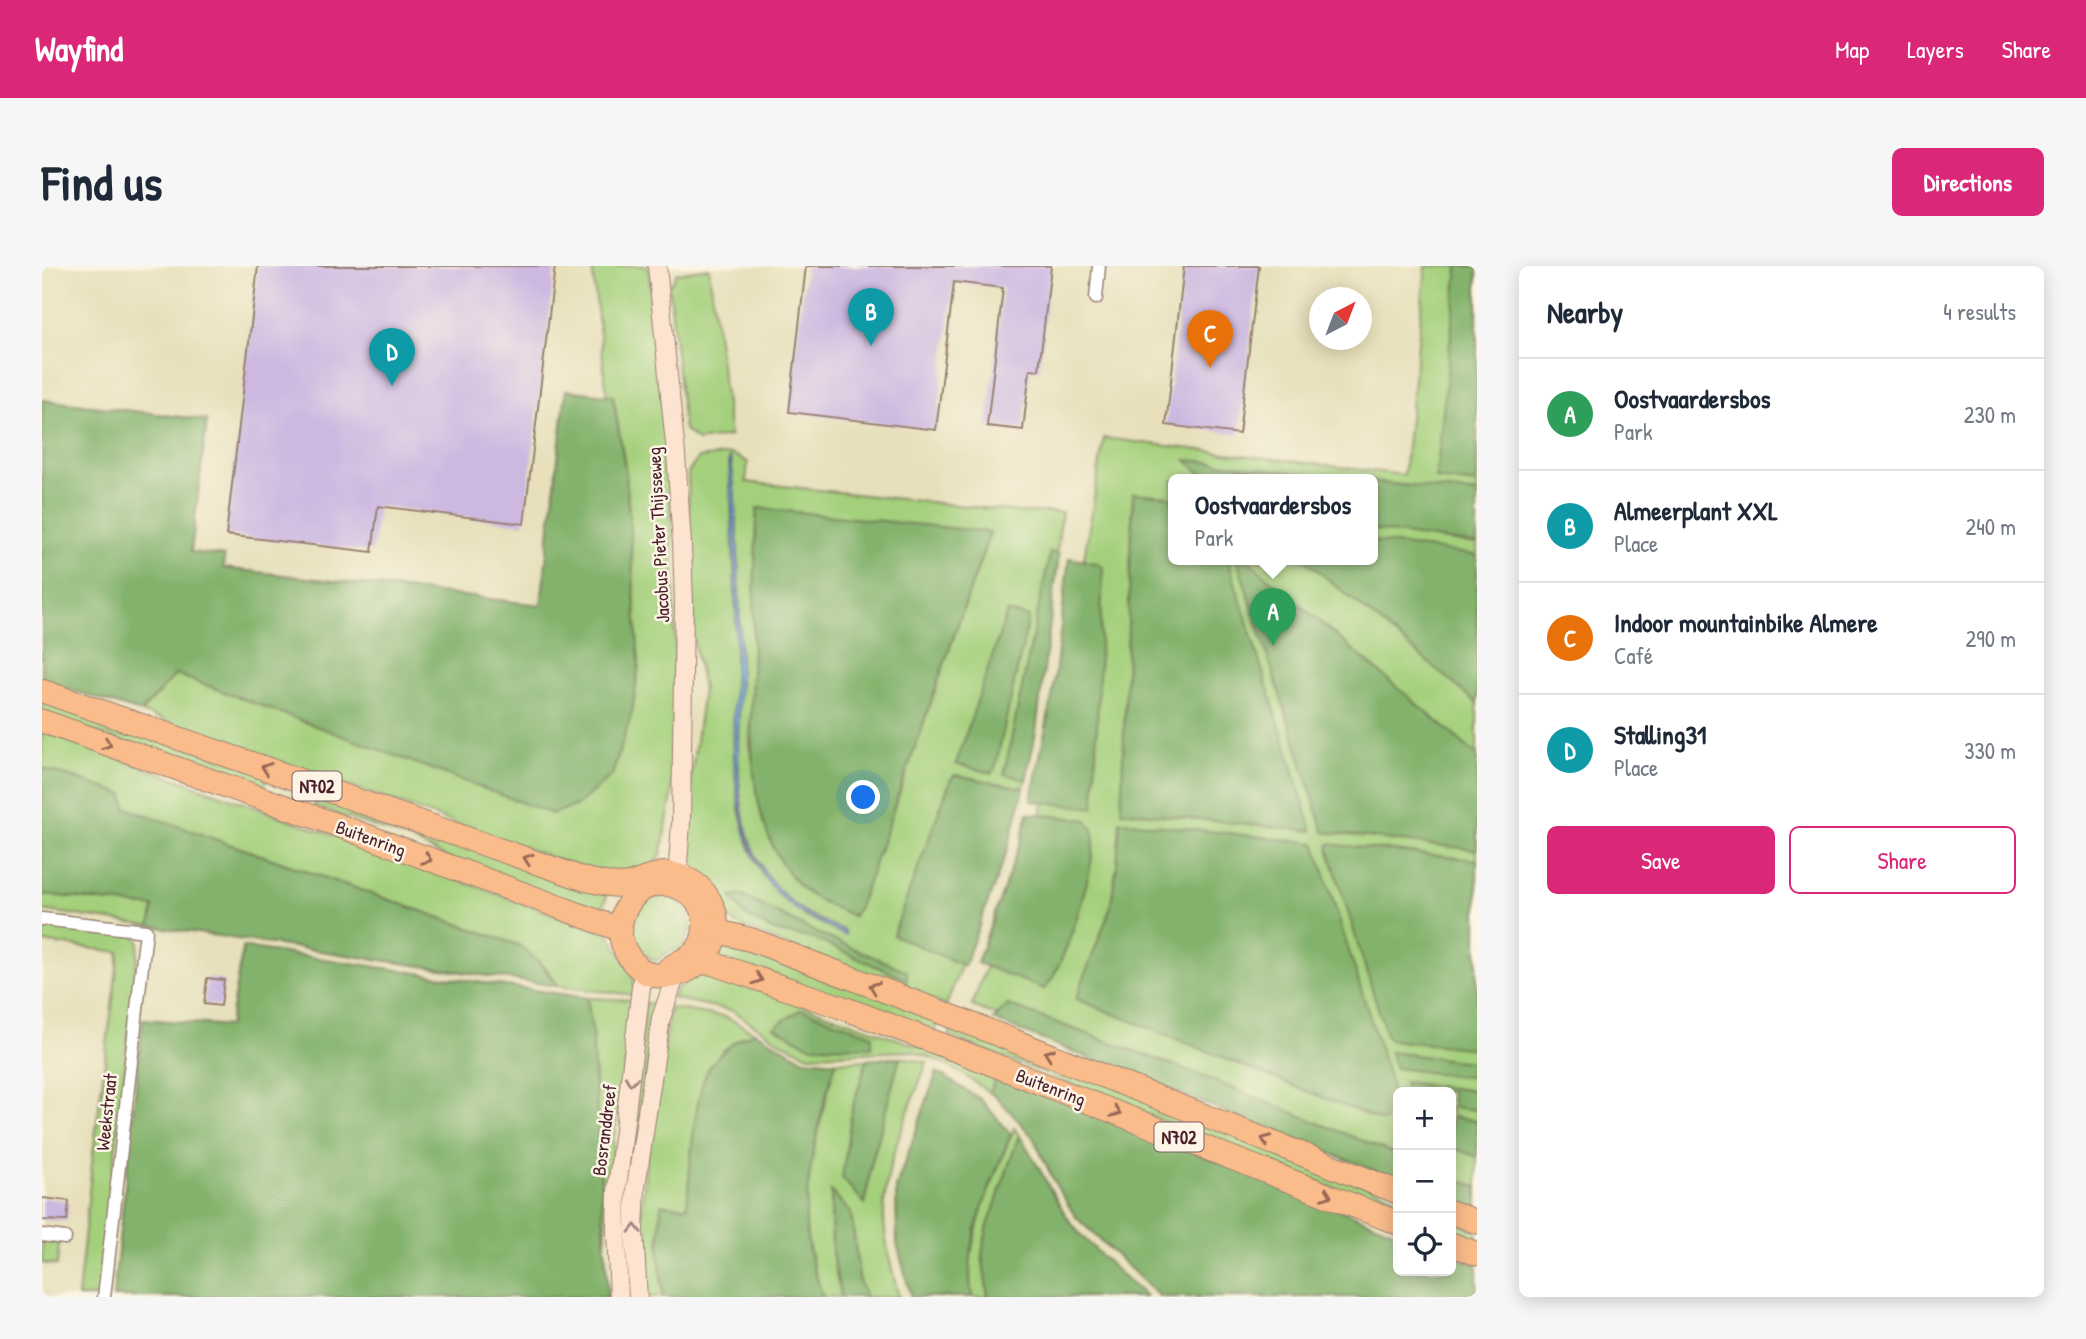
<!DOCTYPE html>
<html lang="en">
<head>
<meta charset="utf-8">
<style>
  :root { --surface:#fff; --page:#f6f6f7; --text:#1f2937; --muted:#747a83; --line:#e0e1e3; --accent:#db2777 }
  body { margin:0; font-family:"Patrick Hand",sans-serif; background:var(--page); color:var(--text) }
  .controls { position:absolute; right:21px; bottom:21px; display:grid; overflow:hidden; border-radius:10px; box-shadow:0 4px 18px #0003 }
  .controls button { width:63px; height:63px; display:grid; place-items:center; padding:0; border:0; border-bottom:2px solid var(--line); background:var(--surface); color:var(--text); font:35px sans-serif }
  .compass { position:absolute; left:1267px; top:21px; width:63px; height:63px; border-radius:50%; background:var(--surface); box-shadow:0 4px 18px #0003; rotate:42deg }
  .you { position:absolute; left:822px; top:532px; width:24px; height:24px; margin:-18px; border:5px solid #fff; border-radius:50%; background:#1a73e8; box-shadow:0 0 0 10px #1a73e833 }
  .badge { display:grid; place-items:center; width:46px; height:46px; border-radius:50%; background:var(--accent); color:#fff; font-size:23px; font-weight:700 }
  .pin { position:absolute; translate:-50% -58px; filter:drop-shadow(0 2px 4px #0008) }
  .pin::after { content:''; position:absolute; top:37px; width:24px; height:21px; background:inherit; clip-path:polygon(0 0,100% 0,50% 100%) }
  .popup { position:absolute; left:1126px; top:208px; width:210px; height:91px; box-sizing:border-box; display:grid; place-content:center; border-radius:10px; background:var(--surface); filter:drop-shadow(0 2px 5px #0005); font-size:23px; white-space:nowrap; color:var(--muted) }
  .popup b { font-size:26px; color:var(--text) }
  .popup::after { content:''; position:absolute; left:50%; top:100%; margin-left:-14px; border:14px solid transparent; border-top-color:var(--surface) }
  .list { margin:0; padding:0; list-style:none }
  h2 { display:flex; justify-content:space-between; align-items:center; height:91px; margin:0; padding:0 28px; font-size:30px }
  h2 small { font-size:23px; font-weight:400; color:var(--muted) }
  .list li { display:grid; grid-template-columns:46px 1fr auto; gap:21px; align-items:center; box-sizing:border-box; height:112px; padding:0 28px; border-top:2px solid var(--line) }
  .list b { display:block; font-size:26px; white-space:nowrap }
  .list p { margin:0; font-size:23px; white-space:nowrap; color:var(--muted) }
  .list em { font-size:23px; font-style:normal; color:var(--muted) }
  .actions { display:flex; gap:14px; padding:21px 28px }
  .actions a { flex:1; padding:16px 0; border:2px solid var(--accent); border-radius:10px; text-align:center; font-size:24px; color:var(--accent) }
  .actions .main { background:var(--accent); color:#fff }
  .icon { flex:none; width:38px; height:38px; fill:none; stroke:currentColor; stroke-width:2; stroke-linecap:round; stroke-linejoin:round }
  .map { position:relative; flex:none; width:1435px; height:1031px; overflow:hidden; border-radius:10px }
  header { display:flex; align-items:center; gap:42px; box-sizing:border-box; height:98px; padding:0 35px; background:var(--accent); color:#fff }
  header strong { font-size:33px }
  nav { display:flex; gap:38px; margin-inline-start:auto; font-size:24px }
  .intro { display:flex; align-items:center; justify-content:space-between; box-sizing:border-box; height:168px; padding:0 42px }
  h1 { margin:0; font-size:49px }
  .button { padding:18px 32px; border-radius:10px; background:var(--accent); color:#fff; font-size:24px; font-weight:700 }
  main { display:flex; gap:42px; padding:0 42px }
  aside { flex:1; background:var(--surface); border-radius:10px; box-shadow:0 4px 18px #0003 }
  .map>svg:first-child { display:block }
</style>
</head>
<body>
<header>
<strong>Wayfind</strong>
<nav><a>Map</a><a>Layers</a><a>Share</a></nav>
</header>
<div class="intro"><h1>Find us</h1><a class="button">Directions</a></div>
<main>
<div class="map">
<svg width="1435" height="1031" viewBox="0 0 1435 1031">
  <rect width="100%" height="100%" fill="#fcf5e5"/>
  <filter id="ink" filterUnits="userSpaceOnUse"><feTurbulence type="fractalNoise" baseFrequency=".0143" numOctaves="2"/><feDisplacementMap in="SourceGraphic" scale="14" xChannelSelector="R" yChannelSelector="G"/><feConvolveMatrix kernelMatrix="1 2 1 2 8 2 1 2 1" color-interpolation-filters="sRGB"/></filter>
  <filter id="wash" filterUnits="userSpaceOnUse"><feTurbulence type="fractalNoise" baseFrequency=".00686" numOctaves="4" result="noise"/><feDisplacementMap in="SourceGraphic" scale="28" xChannelSelector="R" yChannelSelector="G"/><feGaussianBlur stdDeviation="1.57" result="paint"/><feColorMatrix in="noise" values="0 0 0 0 0 0 0 0 0 0 0 0 0 0 0 0 0 1.4 0 .05"/><feComposite in="paint" operator="in"/></filter>
  <g filter="url(#wash)">
    <rect width="100%" height="100%" fill="#e7e0bb"/>
    <!-- green -->
    <g fill="#a4d07c" stroke="#777854" stroke-width="2" fill-rule="evenodd">
      <path d="M550,0h56l22,204 5,170 1,64 -5,97 -10,54c-16,24 -40,19 -65,18l-455,-161 35,-38 376,139 25,-8 35,-30 20,-63 7,-48 -13,-191 -13,-77 -6,-1z"/>
      <path d="M1384,0h51v933l-26,-11v-96h-53v76l-426,-162 70,-195 62,-373 300,37zM1131,214h200v80h-200z"/>
      <path d="M667,2l21,168 -32,5 -14,-12 -15,-143 8,-13z"/>
      <path d="M690,188l16,8 -2,20 274,30h42l-36,268 -21,68 -59,158 -158,-60 -54,-23 -13,-14 -32,-47 -2,-19 2,-49 14,-105 -11,-57 -4,-159 10,-15zM687,193h2c8,67 9,135 9,203 0,63 -12,148 22,205 20,35 46,50 83,63l-40,-13 -41,-40 -15,-30 -10,-37 -4,-91 1,-104zM715,242l233,25 -129,369 -8,14 -90,-93 -13,-78z"/>
      <path d="M0,431l227,77 -6,15 -221,-75z"/>
      <path d="M0,465l567,203 24,41 2,20 -78,-9 -10,-17 -29,-24 -392,-137 -3,-14 -81,-26z"/>
      <path d="M278,526l287,103 -7,20 -125,-43 -65,-33 -96,-33z"/>
      <path d="M0,628l112,13 -4,19 -108,-16z"/>
      <path d="M626,630l18,11 6,20 -9,20 -17,6 -9,8c-36,-15 -30,-63 11,-65z"/>
      <path d="M0,655l90,13 7,7 -40,356h-21l15,-144 26,-201 -77,-10z"/>
      <path d="M681,670l216,80 -5,18 -218,-76z"/>
      <path d="M664,705l291,103 -7,19c-25,-18 -50,-34 -79,-42l-102,4 -28,-13 -48,-31 -60,-13 3,-9z"/>
      <path d="M545,732l49,2 -22,137 -9,107 -13,-213z"/>
      <path d="M604,737h9l-17,138 -6,156h-8l-4,-58z"/>
      <path d="M628,742l56,9 29,15c-13,5 -31,15 -39,27 -24,36 -25,105 -29,148l-26,-2 -2,49 4,43h-20l-4,-60 10,-104 6,-15z"/>
      <path d="M912,756l444,176v15l-449,-177z"/>
      <path d="M858,791l27,5c-17,47 -45,105 -43,156 1,26 8,53 15,79h-34l-5,-13 -9,-71 -20,-20 1,60 9,44h-18c-8,-22 -14,-45 -17,-69 -4,-45 16,-111 27,-156l3,-10 31,-2 -15,49 13,94 6,-38z"/>
      <path d="M972,862l5,7 -32,94 -5,25 6,43h-16l-3,-19v-20l14,-52z"/>
      <path d="M1409,954l26,11v15l-26,-11z"/>
      <path d="M0,975l17,2 -2,22 -15,-2z"/>
    </g>
    <!-- forest -->
    <g fill="#83b26c" stroke="#66684c" stroke-width="2">
      <path d="M1416,0h19v218l-41,-5z"/>
      <path d="M524,124l47,6 13,77 13,191 -7,48 -20,63 -35,30 -25,9 -376,-140 -35,38 -99,-31v-281l165,20 -16,132 33,4 -1,12 318,37z"/>
      <path d="M1144,194l15,1 151,19h-143z"/>
      <path d="M1331,216l104,11v51l-104,-14z"/>
      <path d="M1091,227l35,3 5,4v60h55l84,271 -191,-20z"/>
      <path d="M715,242l233,24 -129,370 -7,14c-21,-9 -44,-17 -59,-35 -53,-61 -44,-159 -42,-235 1,-46 2,-92 4,-138z"/>
      <path d="M1331,275l104,14v148l-172,-143h68z"/>
      <path d="M1008,286l9,2 -23,177 -10,49 -22,-6z"/>
      <path d="M1027,292l31,6 3,4 -9,240 -63,-7 22,-109z"/>
      <path d="M1195,294h10l230,195v95l-153,-18z"/>
      <path d="M965,346l22,5 -34,151 -3,5 -36,-9z"/>
      <path d="M0,502l81,26 3,14 392,137c17,11 28,23 39,41l-407,-60 4,-19 -112,-13z"/>
      <path d="M913,509l69,13 -16,60 -44,118 -71,-31 58,-156z"/>
      <path d="M986,547l59,7c2,4 5,6 6,10 7,24 -30,144 -49,159l-67,-26 44,-122z"/>
      <path d="M1078,555l195,22 75,238c4,16 6,28 -6,41l-308,-123 34,-90 7,-44z"/>
      <path d="M1287,578l148,16v189l-87,-9 -3,-3 -59,-189z"/>
      <path d="M699,629l76,38 90,38v9l-92,-41 -41,-8 -30,-16 -13,-18z"/>
      <path d="M201,681l344,51 5,33 16,266h-495l30,-278 86,7z"/>
      <path d="M966,739l184,67 206,83v25l-405,-160z"/>
      <path d="M759,743l71,26v12l-62,-1 -36,-19z"/>
      <path d="M713,766l48,27 33,3c-14,41 -31,118 -30,161 0,25 9,51 17,74h-160l-4,-43 2,-50 26,3c3,-34 6,-112 22,-139 10,-16 28,-30 46,-36z"/>
      <path d="M1348,786l87,11v15l-82,-10z"/>
      <path d="M858,791l-29,108 -6,39 -23,-26 10,-69 15,-49z"/>
      <path d="M895,806l43,27 31,35c-20,51 -49,107 -39,163h-61l-14,-54 -1,-56z"/>
      <path d="M955,808l401,159v38h53v-16l26,10v32h-317l-84,-80 -20,-32 -23,-48 -35,-39 -8,-5z"/>
      <path d="M1362,816l73,9v19l-26,-3v-15h-45z"/>
      <path d="M1409,851l26,3v37l-26,-10z"/>
      <path d="M977,869c19,28 33,61 53,89 19,25 51,51 74,73h-158l-6,-43 5,-25z"/>
      <path d="M1409,910l26,11v25l-26,-11z"/>
      <path d="M789,925l20,22 9,71 5,13h-24l-1,-3 -8,-41z"/>
    </g>
    <!-- water -->
    <path fill="#6fa8de" stroke="#5c6484" stroke-width="2" d="M689,192c8,66 8,135 9,201 0,62 -12,154 22,209 22,34 46,49 83,63v4c-32,-15 -62,-28 -81,-59 -43,-68 -28,-179 -28,-257 0,-53 -4,-107 -7,-160z"/>
    <g id="blocks">
      <!-- building -->
      <g fill="#ccb8e1">
        <path d="M216,0h297l-31,258 -146,-18 -6,46 -146,-17z"/>
        <path d="M764,0h245l-12,104 -9,-1 -7,61 -36,-4 16,-138 -49,-6 -18,148 -147,-18z"/>
        <path d="M1142,0h75l-20,168 -73,-9z"/>
        <path d="M165,712l17,2 -3,26 -17,-2z"/>
        <path d="M0,932l27,3 -2,20 -25,-1z"/>
      </g>
    </g>
  </g>
  <g filter="url(#ink)">
    <use href="#blocks" fill-opacity="0" stroke="#988073" stroke-width="2"/>
    <g fill="none" stroke-linecap="round" stroke-linejoin="round">
      <defs>
        <g id="street">
          <path d="M1054,32l3,-32"/>
          <path d="M0,653l104,12 -42,366"/>
          <path d="M0,969l23,3"/>
        </g>
        <g id="secondary">
          <path d="M615,0l19,188 6,90 2,60 -3,219 -3,41 7,14"/>
          <path d="M577,1031l-3,-64 1,-44 26,-219"/>
          <path d="M596,1031l-4,-66 2,-44 25,-169 13,-38 5,-5"/>
        </g>
        <g id="highway">
          <path d="M0,425l542,188c13,3 34,9 47,5 20,-6 29,-16 51,-7 12,4 22,13 28,24 30,55 -53,108 -84,51 -8,-15 -7,-32 1,-46 23,-43 89,-16 76,31 -7,26 -30,21 -40,39"/>
          <path d="M0,455l298,105 281,104"/>
          <path d="M663,654l11,11 36,9 186,71 460,181"/>
          <path d="M658,697h11l130,44 120,45 437,171"/>
          <path d="M1409,946l26,10"/>
          <path d="M1409,978l26,10"/>
        </g>
      </defs>
      <!-- street casing -->
      <use href="#street" stroke="#988073" stroke-width="15"/>
      <!-- secondary casing -->
      <use href="#secondary" stroke="#988073" stroke-width="20"/>
      <!-- highway casing -->
      <use href="#highway" stroke="#988073" stroke-width="25"/>
      <!-- street -->
      <use href="#street" stroke="#fff" stroke-width="12"/>
      <!-- secondary -->
      <use href="#secondary" stroke="#fde4d0" stroke-width="18"/>
      <!-- highway -->
      <use href="#highway" stroke="#f9bc8a" stroke-width="23"/>
    </g>
    <!-- one-way arrows -->
    <defs><path id="oneway-chevron" d="M-2-3.5L2.5 0L-2 3.5" fill="none" stroke-width="1.6" stroke-linecap="round" stroke-linejoin="round" transform="scale(1.75)"/></defs>
    <g stroke="#996656">
      <use href="#oneway-chevron" transform="translate(65 478) rotate(19)"/>
      <use href="#oneway-chevron" transform="translate(224 502) rotate(-161)"/>
      <use href="#oneway-chevron" transform="translate(385 593) rotate(21)"/>
      <use href="#oneway-chevron" transform="translate(486 593) rotate(-161)"/>
      <use href="#oneway-chevron" transform="translate(716 713) rotate(19)"/>
      <use href="#oneway-chevron" transform="translate(832 721) rotate(-159)"/>
      <use href="#oneway-chevron" transform="translate(1007 788) rotate(-159)"/>
      <use href="#oneway-chevron" transform="translate(1074 846) rotate(21)"/>
      <use href="#oneway-chevron" transform="translate(1224 874) rotate(-158)"/>
      <use href="#oneway-chevron" transform="translate(1285 929) rotate(21)"/>
    </g>
    <g stroke="#a4827e">
      <use href="#oneway-chevron" transform="translate(589 815) rotate(97)"/>
      <use href="#oneway-chevron" transform="translate(593 963) rotate(-90)"/>
    </g>
  </g>
  <g text-anchor="middle" dominant-baseline="central" stroke-width="5" stroke-linejoin="round" paint-order="stroke">
    <!-- shield labels -->
    <g fill="#fcf5e5" stroke="#7f5f63" stroke-width="2">
      <rect x="250.5" y="505.5" width="49" height="29" rx="5"/>
      <rect x="1112.5" y="856.5" width="49" height="29" rx="5"/>
    </g>
    <g font-size="18" font-weight="bold" fill="#4a1f2b">
      <text x="275" y="520">N702</text>
      <text x="1137" y="871">N702</text>
    </g>
    <!-- street labels -->
    <g font-size="19" fill="#4a1f2b" stroke="#fcf5e5">
      <text transform="translate(616 269) rotate(-93)">Jacobus Pieter Thijsseweg</text>
      <text transform="translate(329 572) rotate(20)">Buitenring</text>
      <text transform="translate(1009 821) rotate(21)">Buitenring</text>
      <text transform="translate(64 846) rotate(-84)">Weekstraat</text>
      <text transform="translate(562 864) rotate(-83)">Bosranddreef</text>
    </g>
  </g>
</svg>
<div class="controls">
<button>+</button>
<button>−</button>
<button><svg class="icon" aria-label="locate" viewBox="0 0 24 24"><circle cx="12" cy="12" r="6"/><path d="M12 2v4M12 18v4M2 12h4M18 12h4"/></svg></button>
</div>
<svg class="compass" viewBox="-18 -18 36 36"><path d="M0-13l5 13h-10z" fill="#e53935"/><path d="M0 13l5-13h-10z" fill="#747a83"/></svg>
<div class="you"></div>
<div class="pin badge" style="left:1231px;top:380px;background:#2e9e5b">A</div>
<div class="popup"><b>Oostvaardersbos</b>Park</div>
<div class="pin badge" style="left:829px;top:80px;background:#0f9aa8">B</div>
<div class="pin badge" style="left:1168px;top:102px;background:#e8710a">C</div>
<div class="pin badge" style="left:350px;top:120px;background:#0f9aa8">D</div>
</div>
<aside>
<h2>Nearby<small>4 results</small></h2>
<ul class="list">
<li><span class="badge" style="background:#2e9e5b">A</span><div><b>Oostvaardersbos</b><p>Park</p></div><em>230 m</em></li>
<li><span class="badge" style="background:#0f9aa8">B</span><div><b>Almeerplant XXL</b><p>Place</p></div><em>240 m</em></li>
<li><span class="badge" style="background:#e8710a">C</span><div><b>Indoor mountainbike Almere</b><p>Café</p></div><em>290 m</em></li>
<li><span class="badge" style="background:#0f9aa8">D</span><div><b>Stalling31</b><p>Place</p></div><em>330 m</em></li>
</ul>
<div class="actions"><a class="main">Save</a><a>Share</a></div>
</aside>
</main>
</body>
</html>
